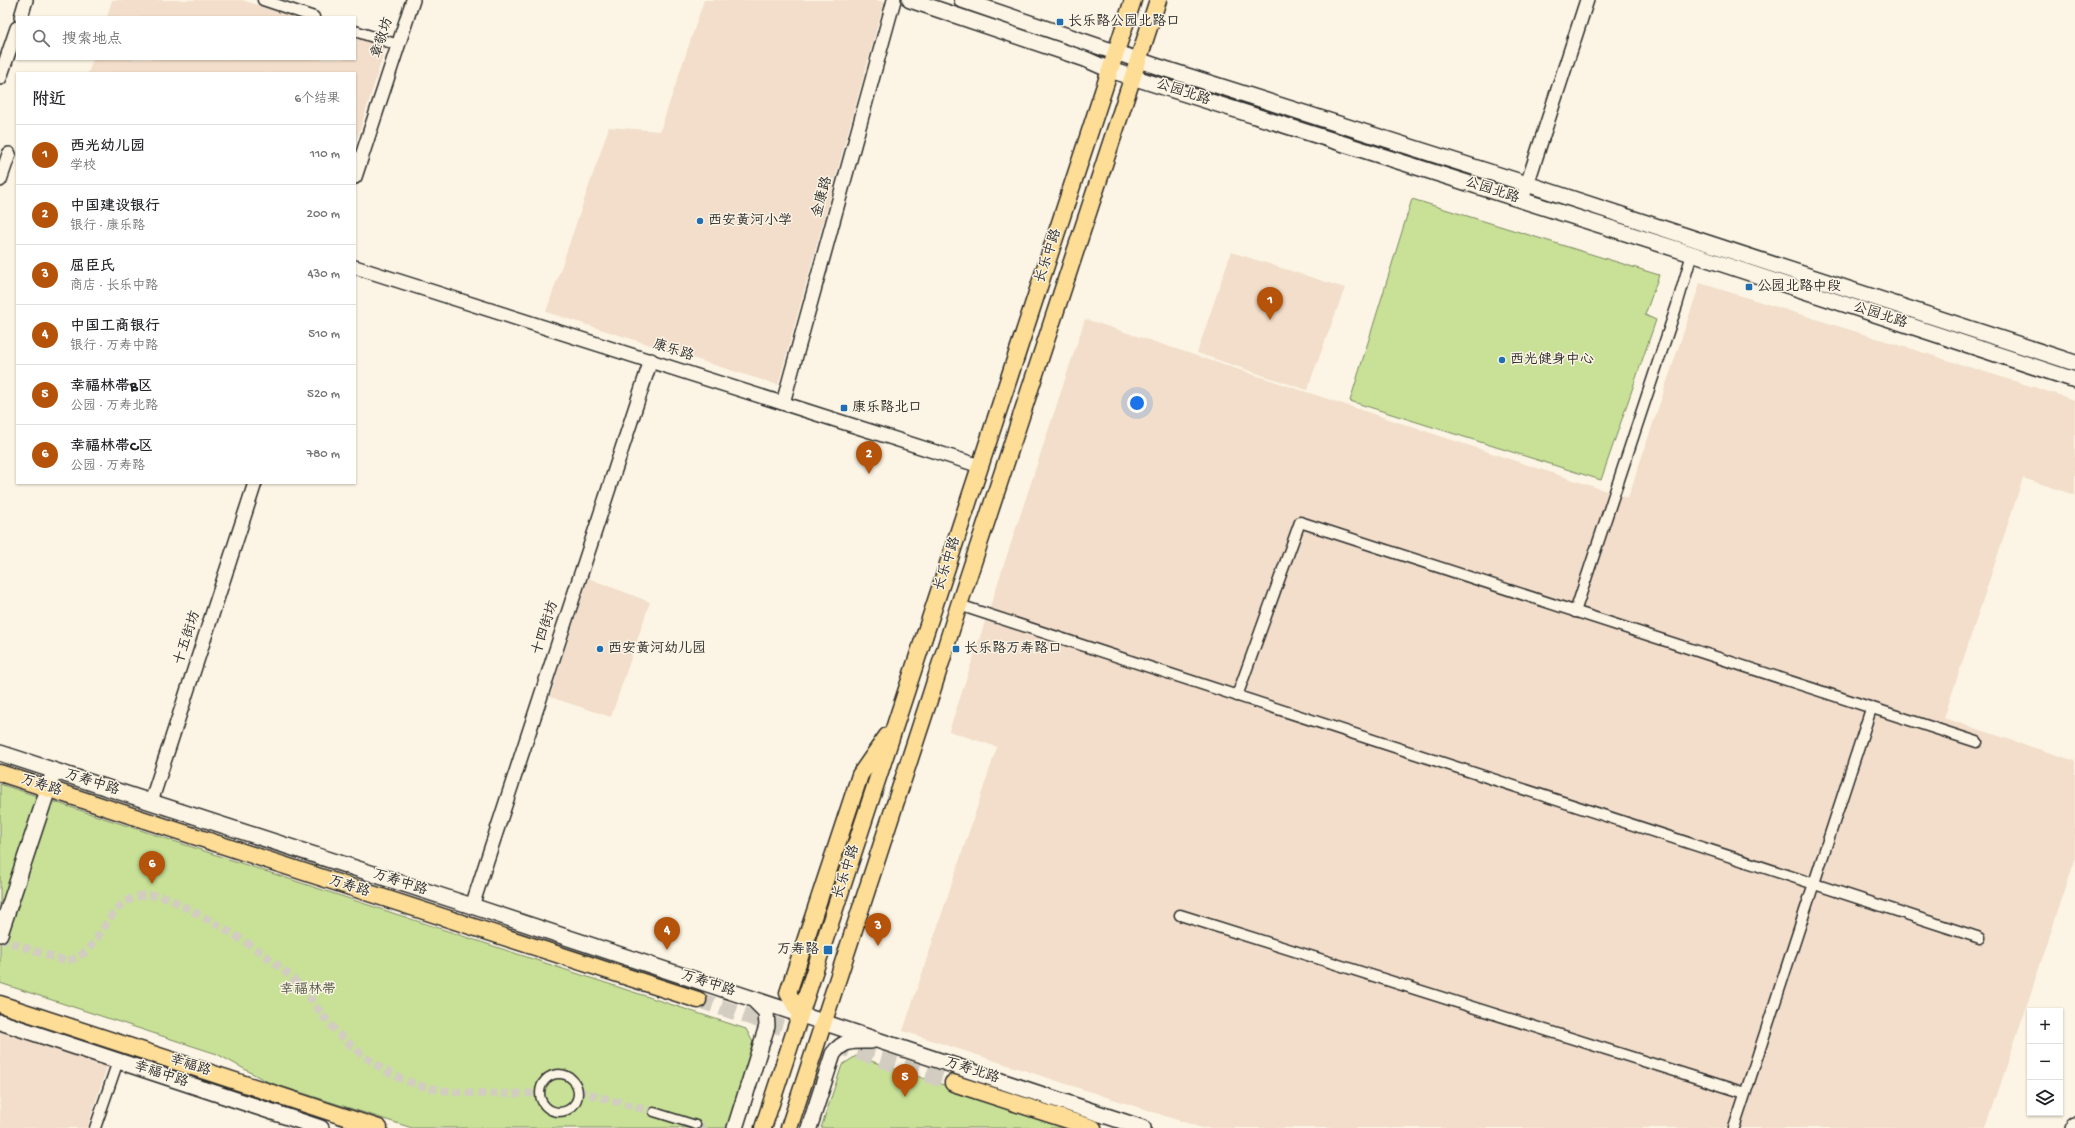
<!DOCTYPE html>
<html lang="zh">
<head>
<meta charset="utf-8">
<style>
  :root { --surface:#fff; --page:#f2f2f2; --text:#202124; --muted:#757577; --line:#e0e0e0; --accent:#b45309 }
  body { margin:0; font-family:"Gochi Hand","LXGW WenKai TC",sans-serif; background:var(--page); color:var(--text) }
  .controls { position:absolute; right:12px; bottom:12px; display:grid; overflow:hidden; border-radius:0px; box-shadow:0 1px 3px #0004 }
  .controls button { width:36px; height:36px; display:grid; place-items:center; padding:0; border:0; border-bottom:1px solid var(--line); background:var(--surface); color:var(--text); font:20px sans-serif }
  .you { position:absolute; left:1137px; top:403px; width:14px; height:14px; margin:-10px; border:3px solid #fff; border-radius:50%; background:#1a73e8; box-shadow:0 0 0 6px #1a73e833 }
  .badge { display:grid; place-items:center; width:26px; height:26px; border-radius:50%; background:var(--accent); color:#fff; font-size:13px; font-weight:700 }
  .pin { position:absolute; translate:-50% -33px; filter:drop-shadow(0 1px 2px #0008) }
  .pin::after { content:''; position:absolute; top:21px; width:14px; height:12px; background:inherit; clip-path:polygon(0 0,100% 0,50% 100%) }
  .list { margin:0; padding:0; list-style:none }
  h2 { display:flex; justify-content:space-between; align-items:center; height:52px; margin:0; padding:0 16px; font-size:17px }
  h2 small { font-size:13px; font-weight:400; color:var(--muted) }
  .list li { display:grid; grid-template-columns:26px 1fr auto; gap:12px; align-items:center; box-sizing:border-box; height:60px; padding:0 16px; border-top:1px solid var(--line) }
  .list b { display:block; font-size:15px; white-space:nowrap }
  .list p { margin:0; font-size:13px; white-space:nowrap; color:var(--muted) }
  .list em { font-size:13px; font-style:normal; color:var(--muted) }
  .icon { flex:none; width:22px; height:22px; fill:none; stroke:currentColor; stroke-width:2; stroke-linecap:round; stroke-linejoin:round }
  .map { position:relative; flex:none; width:2075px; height:1128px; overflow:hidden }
  .search { position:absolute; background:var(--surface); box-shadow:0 1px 3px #0004; left:16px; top:16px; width:340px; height:44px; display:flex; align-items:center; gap:10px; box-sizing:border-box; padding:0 14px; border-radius:0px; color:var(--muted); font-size:15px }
  .panel { position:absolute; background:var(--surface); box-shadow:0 1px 3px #0004; left:16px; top:72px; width:340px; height:412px; border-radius:0px }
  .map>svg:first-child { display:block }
</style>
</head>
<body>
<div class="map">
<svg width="2075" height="1128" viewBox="0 0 2075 1128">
  <rect width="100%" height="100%" fill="#fcf5e5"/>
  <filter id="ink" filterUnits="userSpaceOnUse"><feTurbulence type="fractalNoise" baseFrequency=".025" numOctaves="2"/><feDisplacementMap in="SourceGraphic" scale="8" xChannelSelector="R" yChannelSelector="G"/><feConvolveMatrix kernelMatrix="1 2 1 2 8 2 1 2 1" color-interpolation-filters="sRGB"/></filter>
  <g filter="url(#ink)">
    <!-- built -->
    <g fill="#f2deca">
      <path d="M112,0h130l53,17h-188z"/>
      <path d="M704,0h172l8,2 -106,383 -232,-73 63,-185 51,4z"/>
      <path d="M355,36l31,10 -31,100v-73h-267l5,-14h262z"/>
      <path d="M1231,252l114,36 -38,102 -110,-37z"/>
      <path d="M1700,283l375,117v95l-52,-17 -79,240 131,43v99l-89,268h-784l-299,-97 94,-284 -48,-16 136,-412 543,179z"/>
      <path d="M588,578l62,24 -39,115 -61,-20z"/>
      <path d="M0,1030l108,34 -21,64h-87z"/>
    </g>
    <!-- green -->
    <g fill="#c8e197" stroke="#7a8661">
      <path d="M1412,199l247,76 -14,40 11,5 -55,160 -251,-79z"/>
      <path d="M0,784l746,245 8,15 -27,84h-315l-144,-46 -51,-28 -217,-71z"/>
      <path d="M856,1056l218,72h-253l21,-63z"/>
    </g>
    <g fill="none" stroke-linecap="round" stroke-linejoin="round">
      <!-- pedestrian-tunnel -->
      <g stroke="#d2cdc0" stroke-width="8" stroke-dasharray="8 4" stroke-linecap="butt">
        <path d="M0,939l65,22c46,-6 35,-81 103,-63 47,25 98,51 135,91 8,8 14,20 22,29 18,23 48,48 75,60 39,19 97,16 140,15"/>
        <path d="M578,1091l76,21"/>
        <path d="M696,1125l10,3"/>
      </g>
      <!-- primary-tunnel -->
      <path stroke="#d2cdc0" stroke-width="16" stroke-dasharray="16 8" stroke-linecap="butt" d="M698,1000l255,83"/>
      <defs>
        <g id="pedestrian">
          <circle cx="559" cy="1093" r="19"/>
          <path d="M654,1112l42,13"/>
        </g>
        <g id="minor">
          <path d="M263,0l51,17"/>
          <path d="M355,31l43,14"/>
          <path d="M959,605l1021,333"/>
          <path d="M1575,612l102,-307 15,-51"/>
          <path d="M1237,696l63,-174 677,220"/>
          <path d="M1180,915l565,178"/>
          <path d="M95,1128l23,-67"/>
          <path d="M1734,1128l137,-419"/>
        </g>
        <g id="tertiary">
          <path d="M21,17l5,-17"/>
          <path d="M0,78l17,-50"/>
          <path d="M355,177l58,-177"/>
          <path d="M0,180l9,-26"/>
          <path d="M1522,200l65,-200"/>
          <path d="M355,267l625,199"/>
          <path d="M783,403l111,-403"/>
          <path d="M151,802l104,-319"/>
          <path d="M472,906l179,-546"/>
        </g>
        <g id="secondary">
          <path d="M910,0l175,59 25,11 582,184 383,126"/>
          <path d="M962,0l194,66 371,118 548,179"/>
          <path d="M0,753l472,153 671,222"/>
          <path d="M0,934l52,-157"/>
          <path d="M0,1022l321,106"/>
          <path d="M735,1128l32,-102 -1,-14 -12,-12"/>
          <path d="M809,1128l24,-74c11,-15 21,-13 38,-13"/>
          <path d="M2074,1128l1,-3"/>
        </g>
        <g id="primary">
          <path d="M0,773l698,227"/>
          <path d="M0,1004l379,124"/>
          <path d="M800,1014l-12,-21 72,-218 27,-39"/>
          <path d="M953,1083l140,45"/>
          <path d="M763,1128l370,-1128"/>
          <path d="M789,1128l142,-434 28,-89 199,-605"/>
        </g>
      </defs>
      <!-- pedestrian casing -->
      <use href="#pedestrian" stroke="#2b2b2b" stroke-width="11"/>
      <!-- minor casing -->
      <use href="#minor" stroke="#2b2b2b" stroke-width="13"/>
      <!-- tertiary casing -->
      <use href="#tertiary" stroke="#2b2b2b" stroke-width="16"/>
      <!-- secondary casing -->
      <use href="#secondary" stroke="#2b2b2b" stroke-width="18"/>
      <!-- primary casing -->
      <use href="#primary" stroke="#2b2b2b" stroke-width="19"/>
      <!-- pedestrian -->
      <use href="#pedestrian" stroke="#fcf5e5" stroke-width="8"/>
      <!-- minor -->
      <use href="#minor" stroke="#fcf5e5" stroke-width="10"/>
      <!-- tertiary -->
      <use href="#tertiary" stroke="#fcf5e5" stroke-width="13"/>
      <!-- secondary -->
      <use href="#secondary" stroke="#fcf5e5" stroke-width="15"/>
      <!-- primary -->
      <use href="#primary" stroke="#fedd96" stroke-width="16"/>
    </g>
  </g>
  <!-- markers -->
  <g fill="#1f6fb2" stroke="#fcf5e5" stroke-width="1.5">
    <rect x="1056" y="18" width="8" height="8" rx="2"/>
    <circle cx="700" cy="221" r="4"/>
    <rect x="1745" y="283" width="8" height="8" rx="2"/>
    <circle cx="1502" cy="360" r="4"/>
    <rect x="840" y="404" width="8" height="8" rx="2"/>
    <circle cx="600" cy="649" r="4"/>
    <rect x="952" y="645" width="8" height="8" rx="2"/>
    <rect x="823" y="945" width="10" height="10" rx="2"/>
  </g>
  <g text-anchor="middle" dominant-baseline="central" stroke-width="3" stroke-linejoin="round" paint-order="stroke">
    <!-- poi labels -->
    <g font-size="14" fill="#2b2b2b" stroke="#fcf5e5" text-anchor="start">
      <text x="1068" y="22">长乐路公园北路口</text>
      <text x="708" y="221">西安黄河小学</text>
      <text x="1757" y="287">公园北路中段</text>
      <text x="1510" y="360">西光健身中心</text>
      <text x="852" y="408">康乐路北口</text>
      <text x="608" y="649">西安黄河幼儿园</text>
      <text x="964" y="649">长乐路万寿路口</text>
      <text x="819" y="950" text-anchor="end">万寿路</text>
    </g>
    <!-- street labels -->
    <g font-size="14" fill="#2b2b2b" stroke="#fcf5e5">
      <text transform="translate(383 38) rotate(-72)">章敬坊</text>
      <text transform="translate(1183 93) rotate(18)">公园北路</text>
      <text transform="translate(1492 191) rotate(18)">公园北路</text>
      <text transform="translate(823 197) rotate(-75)">金康路</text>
      <text transform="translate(1049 256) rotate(-72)">长乐中路</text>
      <text transform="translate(1880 316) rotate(18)">公园北路</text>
      <text transform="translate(673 351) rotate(18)">康乐路</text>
      <text transform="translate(948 564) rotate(-72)">长乐中路</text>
      <text transform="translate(546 628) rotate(-72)">十四街坊</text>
      <text transform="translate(188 638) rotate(-72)">十五街坊</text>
      <text transform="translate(92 783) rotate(18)">万寿中路</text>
      <text transform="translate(41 786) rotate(18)">万寿路</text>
      <text transform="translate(847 872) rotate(-72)">长乐中路</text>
      <text transform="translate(400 883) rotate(18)">万寿中路</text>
      <text transform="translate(349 887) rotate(18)">万寿路</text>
      <text transform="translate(708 984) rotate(18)">万寿中路</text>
      <text transform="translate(190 1066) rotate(18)">幸福路</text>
      <text transform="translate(972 1071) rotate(18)">万寿北路</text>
      <text transform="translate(161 1075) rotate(18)">幸福中路</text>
    </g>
    <!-- park labels -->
    <g font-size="14" fill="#525846" stroke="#fcf5e5">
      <text x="308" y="990">幸福林带</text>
    </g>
  </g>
</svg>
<div class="controls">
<button>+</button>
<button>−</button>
<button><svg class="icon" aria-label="layers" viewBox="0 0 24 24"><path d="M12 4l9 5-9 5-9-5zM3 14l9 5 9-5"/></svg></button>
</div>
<div class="you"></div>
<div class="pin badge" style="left:1270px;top:320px">1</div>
<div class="pin badge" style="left:869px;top:474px">2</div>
<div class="pin badge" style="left:878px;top:946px">3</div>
<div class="pin badge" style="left:667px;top:950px">4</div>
<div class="pin badge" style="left:905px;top:1097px">5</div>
<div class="pin badge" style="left:152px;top:884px">6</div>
<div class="search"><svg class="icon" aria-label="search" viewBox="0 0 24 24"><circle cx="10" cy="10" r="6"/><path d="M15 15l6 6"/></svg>搜索地点</div>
<section class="panel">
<h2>附近<small>6个结果</small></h2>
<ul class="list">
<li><span class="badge">1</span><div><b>西光幼儿园</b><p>学校</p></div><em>110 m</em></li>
<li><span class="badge">2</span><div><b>中国建设银行</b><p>银行 · 康乐路</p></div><em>200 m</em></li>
<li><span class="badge">3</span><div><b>屈臣氏</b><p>商店 · 长乐中路</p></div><em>430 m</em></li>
<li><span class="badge">4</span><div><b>中国工商银行</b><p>银行 · 万寿中路</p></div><em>510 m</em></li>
<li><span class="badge">5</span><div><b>幸福林带B区</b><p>公园 · 万寿北路</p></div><em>520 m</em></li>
<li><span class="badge">6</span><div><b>幸福林带C区</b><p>公园 · 万寿路</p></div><em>780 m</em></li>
</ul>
</section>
</div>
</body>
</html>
